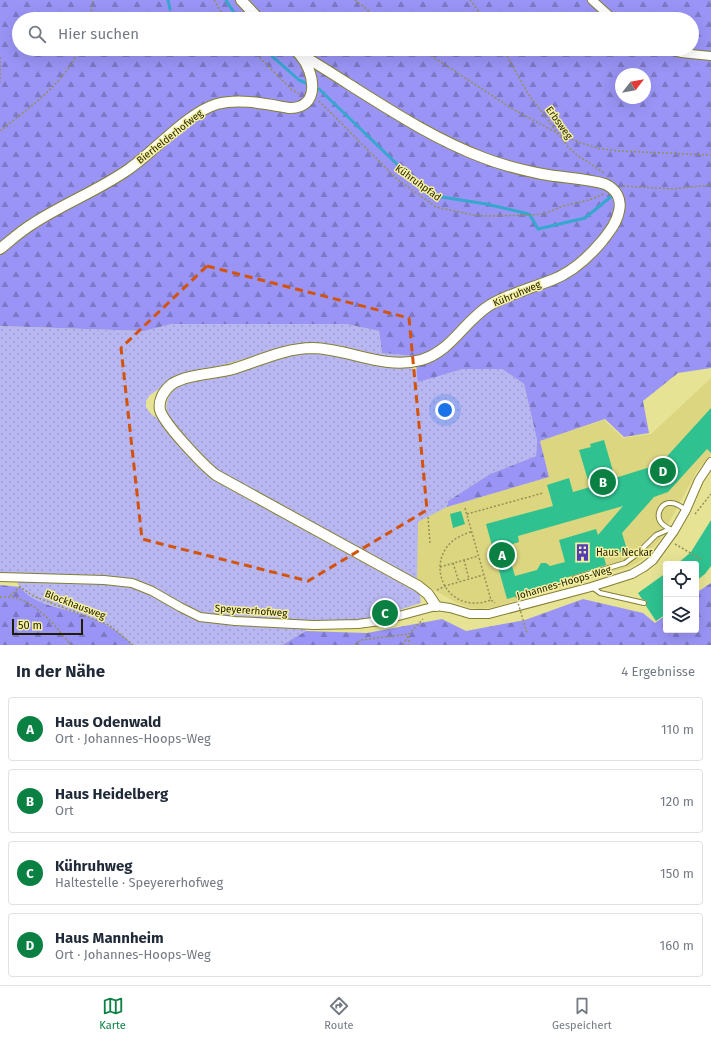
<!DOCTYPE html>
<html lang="de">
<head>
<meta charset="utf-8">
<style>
  :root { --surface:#fff; --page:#f6f6f7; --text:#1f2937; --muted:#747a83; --line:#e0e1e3; --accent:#0b8043 }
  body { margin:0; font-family:"Fira Sans",sans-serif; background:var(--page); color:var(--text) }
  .controls { position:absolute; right:12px; bottom:12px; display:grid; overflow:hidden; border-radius:4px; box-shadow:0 4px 16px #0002 }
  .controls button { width:36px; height:36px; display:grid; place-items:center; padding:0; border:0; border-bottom:1px solid var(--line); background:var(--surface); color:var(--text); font:20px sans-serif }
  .compass { position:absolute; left:615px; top:68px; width:36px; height:36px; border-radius:50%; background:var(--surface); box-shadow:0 4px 16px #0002; rotate:59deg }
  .scale { position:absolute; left:12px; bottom:10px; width:71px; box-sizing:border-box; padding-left:4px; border:2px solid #1f1d00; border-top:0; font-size:11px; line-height:14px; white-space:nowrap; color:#1f1d00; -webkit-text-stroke:3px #f5f0a1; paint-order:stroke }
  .you { position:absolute; left:445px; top:410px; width:14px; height:14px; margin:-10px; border:3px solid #fff; border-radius:50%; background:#1a73e8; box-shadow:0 0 0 6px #1a73e833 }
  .badge { display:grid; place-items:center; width:26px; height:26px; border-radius:50%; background:var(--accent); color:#fff; font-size:13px; font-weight:700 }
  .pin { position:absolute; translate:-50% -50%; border:2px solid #fff; box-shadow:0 1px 4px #0006 }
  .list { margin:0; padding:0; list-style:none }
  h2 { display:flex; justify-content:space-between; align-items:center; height:52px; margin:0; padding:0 16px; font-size:17px }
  h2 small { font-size:13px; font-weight:400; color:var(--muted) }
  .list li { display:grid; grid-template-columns:26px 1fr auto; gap:12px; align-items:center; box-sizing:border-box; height:64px; margin:0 8px 8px; padding:0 8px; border:1px solid var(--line); border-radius:4px }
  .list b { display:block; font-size:15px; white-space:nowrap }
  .list p { margin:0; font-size:13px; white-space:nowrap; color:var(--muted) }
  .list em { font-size:13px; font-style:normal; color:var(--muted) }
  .icon { flex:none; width:22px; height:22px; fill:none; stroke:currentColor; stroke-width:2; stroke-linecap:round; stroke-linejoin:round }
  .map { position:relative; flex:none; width:711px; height:645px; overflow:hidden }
  .search { position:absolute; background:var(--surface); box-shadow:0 4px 16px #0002; left:12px; right:12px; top:12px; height:44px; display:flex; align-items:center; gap:10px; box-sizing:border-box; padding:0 14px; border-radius:22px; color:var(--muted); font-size:15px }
  .sheet { height:340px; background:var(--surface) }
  nav { display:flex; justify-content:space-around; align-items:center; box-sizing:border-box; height:56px; border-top:1px solid var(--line); background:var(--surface); font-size:11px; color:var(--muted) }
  nav a { display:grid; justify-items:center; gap:2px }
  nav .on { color:var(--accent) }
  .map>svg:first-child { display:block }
</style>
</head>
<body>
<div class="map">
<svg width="711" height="645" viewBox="0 0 711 645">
  <defs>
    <pattern id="grass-dots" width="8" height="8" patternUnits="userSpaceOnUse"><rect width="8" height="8" fill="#b8b7f2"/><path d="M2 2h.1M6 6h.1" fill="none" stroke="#9e9dce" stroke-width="1.8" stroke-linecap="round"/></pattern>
    <pattern id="forest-firs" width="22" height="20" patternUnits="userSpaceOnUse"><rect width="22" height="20" fill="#9a94f6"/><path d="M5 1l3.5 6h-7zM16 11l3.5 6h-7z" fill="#7d78c5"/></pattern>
  </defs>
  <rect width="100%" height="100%" fill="#e7e395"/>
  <!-- built -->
  <path fill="#dcd680" d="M711,378v77l-14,16 -38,70 -14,16 -8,6 -8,4 -134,40 -15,2 -13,-2 -10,-4 -40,-23v-58l30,-15 102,-30 -9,-36 64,-21 19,18 28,-4z"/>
  <!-- grass -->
  <g fill="url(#grass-dots)">
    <path d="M172,324h174l33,7 3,22 33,3 -1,2h-23l-50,-12 -22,-3 -26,2 -70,20 -39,9 -17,7 -8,8 -9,6 -4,6v6l5,7 9,6 34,41 23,21 198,109 5,4 1,8 -28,9 -33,8 -55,1 1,10 -24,14h-149c-13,-14 -28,-23 -46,-29 -17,-7 -52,-11 -64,-24 -4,-5 -7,-13 -11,-19h-12v-247l144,5z"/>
    <path d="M313,352l17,2 63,14 12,-2 13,5 1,10 44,-12h39l22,15 13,56 -1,16 -46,18 -42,27 -1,6 -29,15 -1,58 -205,-112 -44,-52c-4,-13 0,-22 10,-30l103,-29z"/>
  </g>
  <!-- forest -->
  <g fill="url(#forest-firs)" fill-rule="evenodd">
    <path d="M0,0h711v368l-33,5 -35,28 6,32 -25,4 -19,-18 -65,22 9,36 -102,30 1,-6 42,-27 46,-18 1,-16 -13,-56 -22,-15h-39l-45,13 -3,-26 -33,-3 -3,-22 -33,-7h-174l-28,7 -144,-5zM19,19h673v30h-673zM621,74h24v24h-24z"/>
    <path d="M711,583v62h-429l24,-14 61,2 75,-14 24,12 59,-11 58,-21 60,14 12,10 11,-8v15h30v-37z"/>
    <path d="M0,585l20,2c13,19 46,21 67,29 17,6 33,15 46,29h-133z"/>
  </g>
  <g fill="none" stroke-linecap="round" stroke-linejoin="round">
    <!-- stream -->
    <g stroke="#36a7cd" stroke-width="3">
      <path d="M168,0l2,9"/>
      <path d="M226,0l12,19"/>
      <path d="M264,49l35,31 7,3"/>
      <path d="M319,89l110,106 57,9 39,9 5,2 8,14 47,-11 28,-23"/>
    </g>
  </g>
  <!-- building -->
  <g fill="#2fc290" fill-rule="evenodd">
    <path d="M711,408v45l-4,-4 -39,43 -14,5 -32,36 5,17 -23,7 2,8 -44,14 1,3 -56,17 -21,-75 67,-18 -6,-21 22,-7 4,14 17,-5 -11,-37 12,-3 -1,-3 14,-4 11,38 45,-14zM623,506l-25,29 -2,-6 -37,11 6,22 -15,4 -4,-3h-5l-4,7 -22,6 -9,-30 13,-4 -1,-6z"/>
    <path d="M461,511l4,13 -12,4 -3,-14z"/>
    <path d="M711,520v46l-6,8 -9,7v-17h-19l14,-12z"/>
    <path d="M666,573v41l-10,7 -10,-15 1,-3v-2l-5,-2 -4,-6z"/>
  </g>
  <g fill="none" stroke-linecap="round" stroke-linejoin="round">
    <defs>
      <g id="service">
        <path d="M670,529c-4,-2 -8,-4 -10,-8 -4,-8 2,-19 11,-18 6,0 10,4 15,7"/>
        <path d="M575,578l50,-15 12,-9 19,-19 14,-6"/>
        <path d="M592,587l8,6 44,10"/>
      </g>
      <g id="minor">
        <path d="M592,0l21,19"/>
        <path d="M666,49l15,4 30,3"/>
        <path d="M0,577l104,3 28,3 20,8 28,16 20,10 35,4 79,4 44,-1 22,-3 56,-15 14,2 20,6h19l102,-27 41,-13 12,-7 9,-7 21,-29 12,-21 13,-30 12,-18"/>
      </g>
      <g id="tertiary">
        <path d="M241,0l18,19"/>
        <path d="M298,53c18,10 35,21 52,32 43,27 86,55 134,73 18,7 38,12 58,16 21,4 43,4 63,10 11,5 17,15 14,27 -2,11 -9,20 -16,29 -14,17 -30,32 -51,40 -21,8 -43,14 -62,25 -26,16 -38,46 -69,55 -36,10 -72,-11 -108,-12 -28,0 -54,13 -80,21 -18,5 -45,5 -61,15 -8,6 -14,16 -12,26 4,14 43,55 56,65l202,111 10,8 8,12"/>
        <path d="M0,249c11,-9 22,-19 34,-26 31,-20 65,-33 95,-54 26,-18 58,-56 88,-65 23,-6 49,0 72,4 32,1 26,-36 11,-53"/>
      </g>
    </defs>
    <!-- service casing -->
    <use href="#service" stroke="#857f32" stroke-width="6"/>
    <!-- minor casing -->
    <use href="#minor" stroke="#857f32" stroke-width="10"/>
    <!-- tertiary casing -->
    <use href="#tertiary" stroke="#857f32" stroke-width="12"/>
    <!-- path -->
    <g stroke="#949057" stroke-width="1.5" stroke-dasharray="2 2" stroke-linecap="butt">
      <path d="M214,0l11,19"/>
      <path d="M355,0l24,19"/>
      <path d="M470,0l15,19"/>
      <path d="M90,19l3,-19"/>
      <path d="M251,49l40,40 6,4 4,1"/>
      <path d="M421,49l90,59 46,25 24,10 20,6 17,2 93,4"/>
      <path d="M503,49l26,46 40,53 8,7 27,18"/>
      <path d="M0,57v25"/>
      <path d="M319,101l78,78 39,28 37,8 15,1 42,-1 14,-1 19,-8 26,-6 15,-6"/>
      <path d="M0,131c28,-23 64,-46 79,-82"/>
      <path d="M623,186l49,3 39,-4"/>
      <path d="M465,508l26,92 4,3"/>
      <path d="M467,514l76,-21"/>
      <path d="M695,514l16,-20"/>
      <path d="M428,517l2,26"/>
      <path d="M471,532c-54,14 -31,87 20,68"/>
      <path d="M675,544l26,15"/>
      <path d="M464,560l5,19"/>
      <path d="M453,563l6,19"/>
      <path d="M440,567l38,-11"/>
      <path d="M19,586l14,10 76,29 24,20"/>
      <path d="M437,590l8,-4 38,-11"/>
      <path d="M10,596l10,-9"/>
      <path d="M0,597c30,-4 54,27 71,48"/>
      <path d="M409,636v9"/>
      <path d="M355,645l6,-5 48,-6"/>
      <path d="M403,645l6,-11 14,-15"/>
    </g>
    <!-- service -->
    <use href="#service" stroke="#fff" stroke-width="4"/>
    <!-- minor -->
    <use href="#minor" stroke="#fff" stroke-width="8"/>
    <!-- tertiary -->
    <use href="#tertiary" stroke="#fff" stroke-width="10"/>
    <!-- path-bridge -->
    <path stroke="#949057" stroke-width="1.5" stroke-dasharray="2 2" stroke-linecap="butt" d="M516,596l11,37"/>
  </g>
  <!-- marked area -->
  <path fill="none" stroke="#d4530b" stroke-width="3" stroke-dasharray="8 5" stroke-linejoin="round" d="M207,266l202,52 18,192 -119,71 -166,-42 -21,-191z"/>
  <!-- icons -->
  <defs>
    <symbol id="building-bare" viewBox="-9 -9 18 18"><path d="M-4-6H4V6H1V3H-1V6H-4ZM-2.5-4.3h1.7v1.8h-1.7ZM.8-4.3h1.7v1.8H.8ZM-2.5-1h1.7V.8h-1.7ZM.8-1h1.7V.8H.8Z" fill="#533db5" stroke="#f5f0a1" stroke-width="2.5" paint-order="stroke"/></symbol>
  </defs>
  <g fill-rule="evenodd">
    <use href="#building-bare" x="570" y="540" width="25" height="25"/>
  </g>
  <g text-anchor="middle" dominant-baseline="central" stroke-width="3" stroke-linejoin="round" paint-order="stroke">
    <!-- street labels -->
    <g font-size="10" fill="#1f1d00" stroke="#f5f0a1">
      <text transform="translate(559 123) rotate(54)">Erbsweg</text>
      <text transform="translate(170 137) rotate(-38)">Bierhelderhofweg</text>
      <text transform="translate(418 183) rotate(36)">Kühruhpfad</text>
      <text transform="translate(517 294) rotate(-23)">Kühruhweg</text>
      <text transform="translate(564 583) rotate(-16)">Johannes-Hoops-Weg</text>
      <text transform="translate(75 605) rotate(21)">Blockhausweg</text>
      <text transform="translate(251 611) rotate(4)">Speyererhofweg</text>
    </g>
    <!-- poi labels -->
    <g font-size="10" fill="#1f1d00" stroke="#f5f0a1" text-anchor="start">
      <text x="596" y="553">Haus Neckar</text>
    </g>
  </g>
</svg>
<div class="controls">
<button><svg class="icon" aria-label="locate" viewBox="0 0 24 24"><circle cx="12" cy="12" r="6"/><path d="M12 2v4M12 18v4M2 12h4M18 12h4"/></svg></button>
<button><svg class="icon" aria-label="layers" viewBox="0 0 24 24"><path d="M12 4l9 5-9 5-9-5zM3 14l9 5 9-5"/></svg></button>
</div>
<svg class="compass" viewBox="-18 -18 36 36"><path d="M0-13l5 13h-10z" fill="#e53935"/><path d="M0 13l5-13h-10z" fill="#747a83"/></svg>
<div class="scale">50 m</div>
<div class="you"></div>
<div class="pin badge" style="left:502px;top:555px">A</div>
<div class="pin badge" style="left:603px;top:482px">B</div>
<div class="pin badge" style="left:385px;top:613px">C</div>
<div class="pin badge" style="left:663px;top:471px">D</div>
<div class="search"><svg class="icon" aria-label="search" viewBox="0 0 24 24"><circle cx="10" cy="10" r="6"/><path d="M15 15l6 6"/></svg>Hier suchen</div>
</div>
<section class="sheet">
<h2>In der Nähe<small>4 Ergebnisse</small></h2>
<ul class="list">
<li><span class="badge">A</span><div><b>Haus Odenwald</b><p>Ort · Johannes-Hoops-Weg</p></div><em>110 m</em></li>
<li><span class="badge">B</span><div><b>Haus Heidelberg</b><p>Ort</p></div><em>120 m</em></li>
<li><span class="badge">C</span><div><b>Kühruhweg</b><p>Haltestelle · Speyererhofweg</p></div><em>150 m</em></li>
<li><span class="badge">D</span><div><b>Haus Mannheim</b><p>Ort · Johannes-Hoops-Weg</p></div><em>160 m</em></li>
</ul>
</section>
<nav>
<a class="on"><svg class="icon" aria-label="map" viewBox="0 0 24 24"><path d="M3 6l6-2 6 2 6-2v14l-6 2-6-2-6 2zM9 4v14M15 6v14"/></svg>Karte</a>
<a><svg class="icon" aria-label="directions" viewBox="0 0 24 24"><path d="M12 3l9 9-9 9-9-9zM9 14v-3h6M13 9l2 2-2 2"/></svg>Route</a>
<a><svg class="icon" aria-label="saved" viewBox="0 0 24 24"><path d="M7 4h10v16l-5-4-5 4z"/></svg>Gespeichert</a>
</nav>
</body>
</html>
